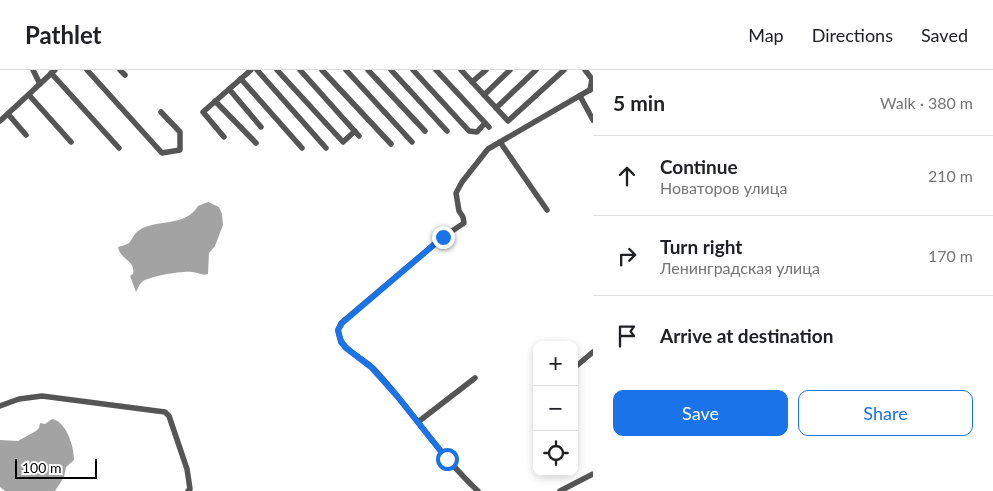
<!DOCTYPE html>
<html lang="en">
<head>
<meta charset="utf-8">
<style>
  :root { --surface:#fff; --page:#f6f6f6; --text:#202124; --muted:#757577; --line:#e0e0e0; --accent:#1a73e8 }
  body { margin:0; font-family:Lato,sans-serif; background:var(--page); color:var(--text) }
  .controls { position:absolute; right:15px; bottom:15px; display:grid; overflow:hidden; border-radius:10px; box-shadow:0 2px 8px #0003 }
  .controls button { width:45px; height:45px; display:grid; place-items:center; padding:0; border:0; border-bottom:1px solid var(--line); background:var(--surface); color:var(--text); font:25px sans-serif }
  .scale { position:absolute; left:15px; bottom:12px; width:82px; box-sizing:border-box; padding-left:5px; border:2px solid #000; border-top:0; font-size:14px; line-height:18px; white-space:nowrap; color:#000; -webkit-text-stroke:4px #fff; paint-order:stroke }
  .stop { position:absolute; width:15px; height:15px; margin:-11px; border:4px solid #1a73e8; border-radius:50%; background:#fff }
  .stop.end { background:#1a73e8; border-color:#fff; box-shadow:0 1px 5px #0008 }
  .list { margin:0; padding:0; list-style:none }
  h2 { display:flex; justify-content:space-between; align-items:center; height:65px; margin:0; padding:0 20px; font-size:21px }
  h2 small { font-size:16px; font-weight:400; color:var(--muted) }
  .list li { display:grid; grid-template-columns:32px 1fr auto; gap:15px; align-items:center; box-sizing:border-box; height:80px; padding:0 20px; border-top:1px solid var(--line) }
  .list b { display:block; font-size:19px; white-space:nowrap }
  .list p { margin:0; font-size:16px; white-space:nowrap; color:var(--muted) }
  .list em { font-size:16px; font-style:normal; color:var(--muted) }
  .actions { display:flex; gap:10px; padding:15px 20px }
  .actions a { flex:1; padding:11px 0; border:1px solid var(--accent); border-radius:10px; text-align:center; font-size:18px; color:var(--accent) }
  .actions .main { background:var(--accent); color:#fff }
  .icon { flex:none; width:28px; height:28px; fill:none; stroke:currentColor; stroke-width:2; stroke-linecap:round; stroke-linejoin:round }
  .map { position:relative; flex:none; width:593px; height:421px; overflow:hidden }
  header { display:flex; align-items:center; gap:30px; box-sizing:border-box; height:70px; padding:0 25px; background:var(--surface); border-bottom:1px solid var(--line) }
  header strong { font-size:24px }
  nav { display:flex; gap:28px; margin-inline-start:auto; font-size:18px }
  main { display:flex }
  aside { flex:1; background:var(--surface) }
  .map>svg:first-child { display:block }
</style>
</head>
<body>
<header>
<strong>Pathlet</strong>
<nav><a>Map</a><a>Directions</a><a>Saved</a></nav>
</header>
<main>
<div class="map">
<svg width="593" height="421" viewBox="0 0 593 421">
  <rect width="100%" height="100%" fill="#fff"/>
  <!-- water -->
  <g fill="#a3a3a3">
    <path d="M208,132l11,5 3,7 1,11 -8,21 -6,7 -1,21c-7,2 -10,-2 -16,-2 -10,-1 -42,4 -50,10 -3,2 -4,7 -6,10l-6,-16 3,-2c3,-14 -13,-14 -15,-27 3,-1 8,-2 11,-4 3,-3 5,-9 9,-12 18,-13 47,-3 60,-25z"/>
    <path d="M52,349c15,3 22,28 22,41l-8,7 -2,10 -9,14h-50l-5,-4v-47l18,1 18,-10 3,-3 1,-5 5,1z"/>
  </g>
  <g fill="none" stroke-linecap="round" stroke-linejoin="round">
    <!-- minor -->
    <g stroke="#555" stroke-width="5.5">
      <path d="M33,0l7,14"/>
      <path d="M87,0l75,83 18,-3v-18l-19,-20"/>
      <path d="M120,0l5,5"/>
      <path d="M257,0l69,78"/>
      <path d="M277,0l66,72 12,-11"/>
      <path d="M300,0l59,66"/>
      <path d="M322,0l69,74"/>
      <path d="M346,0l66,72"/>
      <path d="M368,0l57,61"/>
      <path d="M391,0l56,61"/>
      <path d="M413,0l56,61 8,1 8,-9"/>
      <path d="M436,0l53,57"/>
      <path d="M461,0l47,51 56,-51"/>
      <path d="M585,0l7,9 -2,11"/>
      <path d="M51,3l68,75"/>
      <path d="M241,9l61,69"/>
      <path d="M472,12l14,-12"/>
      <path d="M229,19l32,38"/>
      <path d="M29,25l42,47"/>
      <path d="M484,25l26,-25"/>
      <path d="M580,26l13,24"/>
      <path d="M215,31l41,42"/>
      <path d="M496,38l40,-38"/>
      <path d="M8,44l18,21"/>
      <path d="M0,51l55,-51"/>
      <path d="M224,67l-21,-25 48,-42"/>
      <path d="M500,72l47,68"/>
      <path d="M574,298l19,-16"/>
      <path d="M0,336l19,-7 23,-3 123,16 4,4 18,53 3,20 -2,2"/>
      <path d="M418,352l57,-44"/>
      <path d="M478,421c-40,-37 -68,-84 -105,-123 -13,-12 -33,-18 -35,-38l3,-7 102,-86 21,-14 -1,-6 -4,-6 -3,-18 6,-11 26,-33 105,-61"/>
      <path d="M560,421l33,-17"/>
    </g>
  </g>
  <g fill="none" stroke-linecap="round" stroke-linejoin="round">
    <!-- route -->
    <path stroke="#1a73e8" stroke-width="6" d="M443,167l-101,86 -4,7 3,12 5,6 25,19 26,29 50,63"/>
  </g>
</svg>
<div class="controls">
<button>+</button>
<button>−</button>
<button><svg class="icon" aria-label="locate" viewBox="0 0 24 24"><circle cx="12" cy="12" r="6"/><path d="M12 2v4M12 18v4M2 12h4M18 12h4"/></svg></button>
</div>
<div class="scale">100 m</div>
<div class="stop" style="left:447px;top:389px"></div>
<div class="stop end" style="left:443px;top:167px"></div>
</div>
<aside>
<h2>5 min<small>Walk · 380 m</small></h2>
<ul class="list">
<li><svg class="icon" aria-label="ahead" viewBox="0 0 24 24"><path d="M12 20V5M6 11l6-6 6 6"/></svg><div><b>Continue</b><p>Новаторов улица</p></div><em>210 m</em></li>
<li><svg class="icon" aria-label="right" viewBox="0 0 24 24"><path d="M7 20v-9h11M14 6l5 5-5 5"/></svg><div><b>Turn right</b><p>Ленинградская улица</p></div><em>170 m</em></li>
<li><svg class="icon" aria-label="arrive" viewBox="0 0 24 24"><path d="M6 21V4h12l-3 4 3 4H6"/></svg><div><b>Arrive at destination</b></div></li>
</ul>
<div class="actions"><a class="main">Save</a><a>Share</a></div>
</aside>
</main>
</body>
</html>
